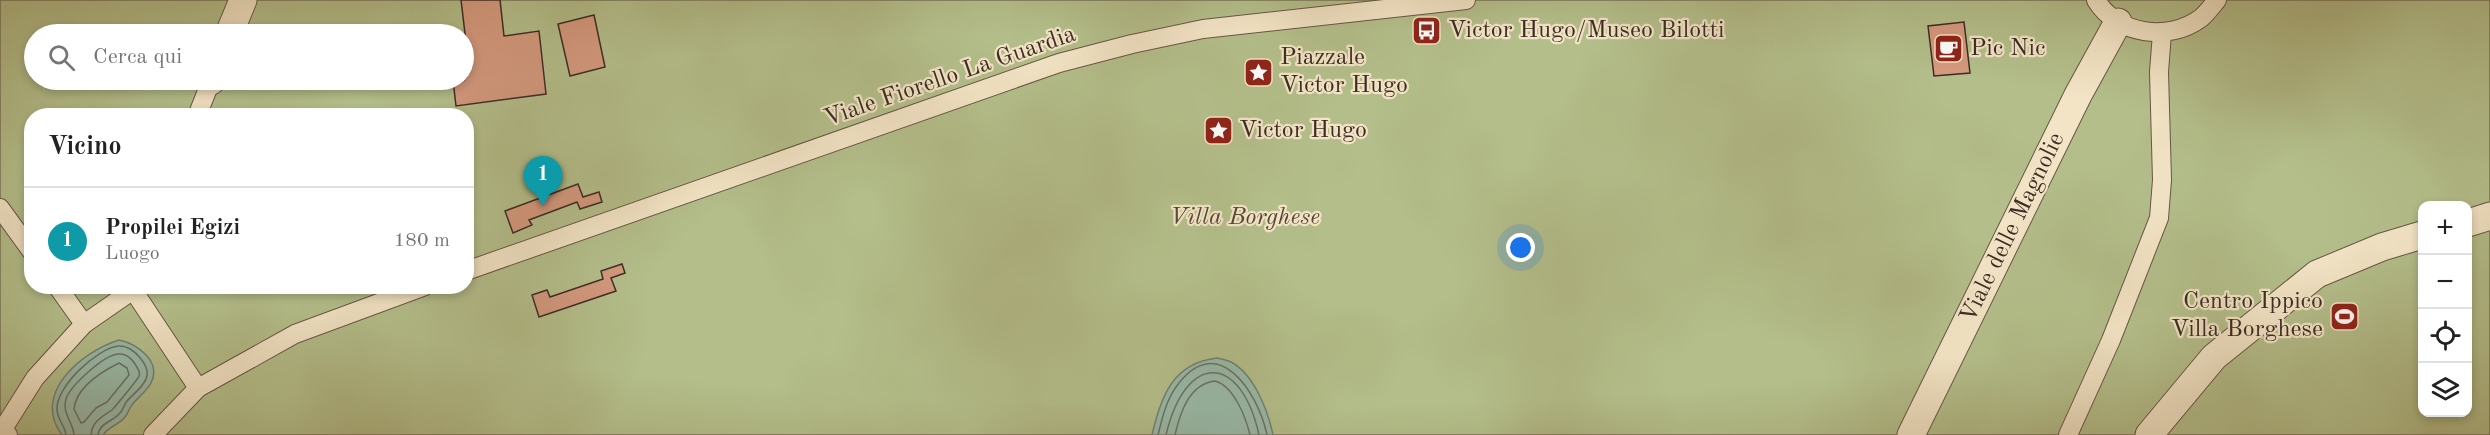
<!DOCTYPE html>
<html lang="it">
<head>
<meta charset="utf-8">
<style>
  :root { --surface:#fff; --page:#f6f6f6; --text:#222; --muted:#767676; --line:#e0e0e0; --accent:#d93025 }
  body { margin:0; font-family:"Old Standard TT",serif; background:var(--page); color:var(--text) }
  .controls { position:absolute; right:18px; bottom:18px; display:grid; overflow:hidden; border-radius:12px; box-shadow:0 3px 9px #0003 }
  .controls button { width:54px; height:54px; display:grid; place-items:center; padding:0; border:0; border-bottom:2px solid var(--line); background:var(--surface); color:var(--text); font:30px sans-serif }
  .you { position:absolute; left:1521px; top:248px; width:21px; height:21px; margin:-15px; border:4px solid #fff; border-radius:50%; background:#1a73e8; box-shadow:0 0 0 9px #1a73e833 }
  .badge { display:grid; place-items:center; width:39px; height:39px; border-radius:50%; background:var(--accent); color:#fff; font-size:20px; font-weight:700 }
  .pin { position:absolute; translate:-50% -50px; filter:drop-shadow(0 2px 3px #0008) }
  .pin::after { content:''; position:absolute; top:32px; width:21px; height:18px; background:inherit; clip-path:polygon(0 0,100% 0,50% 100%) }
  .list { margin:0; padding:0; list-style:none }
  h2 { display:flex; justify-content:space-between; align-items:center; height:78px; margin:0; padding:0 24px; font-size:26px }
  h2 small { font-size:20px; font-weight:400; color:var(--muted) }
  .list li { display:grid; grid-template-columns:39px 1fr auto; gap:18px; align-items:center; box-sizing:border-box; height:108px; padding:0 24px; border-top:2px solid var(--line) }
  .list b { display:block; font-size:22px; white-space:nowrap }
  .list p { margin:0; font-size:20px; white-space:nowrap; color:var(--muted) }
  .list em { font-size:20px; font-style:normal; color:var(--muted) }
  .icon { flex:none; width:33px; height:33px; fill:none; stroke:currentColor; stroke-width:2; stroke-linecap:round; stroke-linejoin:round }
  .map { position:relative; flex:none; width:2490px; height:435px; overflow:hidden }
  .search { position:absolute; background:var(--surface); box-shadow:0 3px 9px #0003; left:24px; top:24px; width:450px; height:66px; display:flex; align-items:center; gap:15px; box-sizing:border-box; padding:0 21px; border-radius:33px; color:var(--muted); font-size:22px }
  .panel { position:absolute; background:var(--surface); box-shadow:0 3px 9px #0003; left:24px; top:108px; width:450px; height:186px; border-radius:24px }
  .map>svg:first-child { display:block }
</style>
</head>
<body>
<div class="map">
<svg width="2490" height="435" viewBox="0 0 2490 435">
  <rect width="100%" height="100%" fill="#ebd5a6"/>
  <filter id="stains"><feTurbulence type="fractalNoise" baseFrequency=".00333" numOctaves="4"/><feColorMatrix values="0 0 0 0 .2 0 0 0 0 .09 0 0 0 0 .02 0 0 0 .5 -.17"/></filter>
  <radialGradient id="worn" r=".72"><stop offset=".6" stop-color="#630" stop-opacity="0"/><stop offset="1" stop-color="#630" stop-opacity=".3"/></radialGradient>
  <!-- green -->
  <path fill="#b3be8a" stroke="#787558" stroke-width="1.5" fill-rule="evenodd" d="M0,0h2490v435h-2490zM34,34h430v46h-430zM32,116h434v170h-434zM2422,206h46v206h-46z"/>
  <!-- water -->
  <g fill="#98b9a7" stroke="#738173" stroke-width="1.5">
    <path d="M119,340c18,4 43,21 32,43 -5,9 -13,14 -19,22 -3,3 -4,9 -7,12 -6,8 -16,9 -22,18h-41c-31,-41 19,-83 57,-95z"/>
    <path d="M1217,358c4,1 10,2 14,4 23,12 37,49 42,73h-121c9,-39 21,-72 65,-77z"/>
  </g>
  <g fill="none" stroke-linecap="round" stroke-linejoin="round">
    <!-- shore -->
    <g stroke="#6a7266" stroke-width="1.5">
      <path d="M119,363l8,5 2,7 -22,27 -11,6 -12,14 -3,1 -7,-14c2,-21 27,-37 45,-46z"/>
      <path d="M66,435c-1,-9 -9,-16 -9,-26 -1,-22 39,-60 61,-63 9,-1 18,6 23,13 4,5 7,11 6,17 -2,10 -14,18 -20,25 -3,4 -4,9 -7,12 -7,9 -20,9 -22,22"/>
      <path d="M74,435c-1,-13 -12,-21 -8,-36 4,-13 38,-44 52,-45 11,-1 17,9 21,17 0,1 1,3 0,5 0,2 -25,32 -27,34 -10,7 -20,11 -21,25"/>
      <path d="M1158,435c4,-16 8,-34 18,-48 41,-58 82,5 91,48"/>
      <path d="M1166,435c20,-84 75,-82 93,0"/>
      <path d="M1175,435c5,-22 14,-51 40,-54 19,5 31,37 35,54"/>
    </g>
  </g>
  <!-- building -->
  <g fill="#d4997e" stroke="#3c2c25" stroke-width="1.5">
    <path d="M461,0h39l4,36 35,-5 7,63 -90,12 -3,-26h11v-38h2z"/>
    <path d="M594,15l11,52 -35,9 -12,-52z"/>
    <path d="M1964,22l6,51 -36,3 -6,-50z"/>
    <path d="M578,184l5,13 16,-5 3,10 -22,7 -3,-7 -48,18 3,5 -19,8 -8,-22z"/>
    <path d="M622,264l3,9 -14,5 5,13 -77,26 -7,-22 15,-5 3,7 53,-18 -2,-8z"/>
  </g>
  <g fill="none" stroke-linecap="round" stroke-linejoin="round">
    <defs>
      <g id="service">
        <path d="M2096,0c21,35 73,42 105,18 6,-5 11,-12 16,-18"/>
        <path d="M197,116l14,-35"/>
        <path d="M0,208l32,44"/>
        <path d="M466,271l593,-208 73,-19 71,-15 263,-29"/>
        <path d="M57,286l27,38"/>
        <path d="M8,435l-5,-6 32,-51 49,-54 49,-34 65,98"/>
        <path d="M153,435l45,-47 97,-54 130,-48"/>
        <path d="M2068,435l43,-95 48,-122 3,-38 -3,-108 3,-39"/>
      </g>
      <g id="pedestrian">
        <path d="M229,34l14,-34"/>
        <path d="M211,81l1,-1"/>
        <path d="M2468,223l22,-7"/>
        <path d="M1911,435l167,-340 40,-73"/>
        <path d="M2149,435l65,-78 103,-83 65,-27 40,-12"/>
      </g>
    </defs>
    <!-- service casing -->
    <use href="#service" stroke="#685645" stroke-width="20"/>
    <!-- pedestrian casing -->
    <use href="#pedestrian" stroke="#685645" stroke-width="29"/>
    <!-- service -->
    <use href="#service" stroke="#f2e4c5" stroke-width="18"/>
    <!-- pedestrian -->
    <use href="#pedestrian" stroke="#f2e4c5" stroke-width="27"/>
  </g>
  <!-- icons -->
  <defs>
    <symbol id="bus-square" viewBox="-11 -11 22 22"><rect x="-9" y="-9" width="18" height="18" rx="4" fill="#8f2418" stroke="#f2e4c5"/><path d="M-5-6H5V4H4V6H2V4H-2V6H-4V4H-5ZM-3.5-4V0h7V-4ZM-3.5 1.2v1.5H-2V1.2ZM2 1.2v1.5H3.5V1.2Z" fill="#fff"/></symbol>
    <symbol id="cafe-square" viewBox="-11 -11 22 22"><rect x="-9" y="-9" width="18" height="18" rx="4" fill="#8f2418" stroke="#f2e4c5"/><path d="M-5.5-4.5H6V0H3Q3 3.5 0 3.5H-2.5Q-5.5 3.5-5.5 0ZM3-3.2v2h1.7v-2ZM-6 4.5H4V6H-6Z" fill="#fff"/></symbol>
    <symbol id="sight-square" viewBox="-11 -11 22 22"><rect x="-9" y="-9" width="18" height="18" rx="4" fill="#8f2418" stroke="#f2e4c5"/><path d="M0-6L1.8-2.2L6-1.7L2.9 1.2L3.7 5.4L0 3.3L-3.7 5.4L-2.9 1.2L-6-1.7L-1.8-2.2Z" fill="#fff"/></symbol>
    <symbol id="stadium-square" viewBox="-11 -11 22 22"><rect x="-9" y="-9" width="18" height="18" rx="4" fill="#8f2418" stroke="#f2e4c5"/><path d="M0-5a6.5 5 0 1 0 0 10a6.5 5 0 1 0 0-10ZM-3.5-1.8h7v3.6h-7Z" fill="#fff"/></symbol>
  </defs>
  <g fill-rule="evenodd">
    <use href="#bus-square" x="1410" y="14" width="33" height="33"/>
    <use href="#cafe-square" x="1932" y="32" width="33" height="33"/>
    <use href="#sight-square" x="1242" y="56" width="33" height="33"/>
    <use href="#sight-square" x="1202" y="114" width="33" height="33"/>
    <use href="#stadium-square" x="2328" y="300" width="33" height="33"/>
  </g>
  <g text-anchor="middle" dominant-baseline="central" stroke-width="4.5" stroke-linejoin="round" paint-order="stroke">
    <!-- poi labels -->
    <g font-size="24" fill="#3c2c25" stroke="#f2e4c5" text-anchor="start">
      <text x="1448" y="31">Victor Hugo/Museo Bilotti</text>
      <text x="1970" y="49">Pic Nic</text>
      <text x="1280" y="58">Piazzale<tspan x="1280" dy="28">Victor Hugo</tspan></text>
      <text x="1239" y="131">Victor Hugo</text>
      <text x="2323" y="302" text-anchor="end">Centro Ippico<tspan x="2323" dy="28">Villa Borghese</tspan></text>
    </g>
    <!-- street labels -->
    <g font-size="24" fill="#3c2c25" stroke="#f2e4c5">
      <text transform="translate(950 77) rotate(-19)">Viale Fiorello La Guardia</text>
      <text transform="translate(2013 228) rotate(-64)">Viale delle Magnolie</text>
    </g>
    <!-- park labels -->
    <g font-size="24" font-style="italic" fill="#544939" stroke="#f2e4c5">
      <text x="1245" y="218">Villa Borghese</text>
    </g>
  </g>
  <rect width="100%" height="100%" filter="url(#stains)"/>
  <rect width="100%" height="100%" fill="url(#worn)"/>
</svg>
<div class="controls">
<button>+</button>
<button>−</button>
<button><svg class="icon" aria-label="locate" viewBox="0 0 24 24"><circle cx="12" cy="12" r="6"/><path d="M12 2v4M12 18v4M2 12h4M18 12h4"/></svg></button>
<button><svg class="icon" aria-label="layers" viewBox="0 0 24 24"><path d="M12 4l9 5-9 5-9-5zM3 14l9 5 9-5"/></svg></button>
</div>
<div class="you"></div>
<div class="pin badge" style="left:543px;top:206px;background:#0f9aa8">1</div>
<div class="search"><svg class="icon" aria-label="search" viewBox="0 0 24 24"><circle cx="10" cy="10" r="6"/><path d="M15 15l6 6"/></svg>Cerca qui</div>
<section class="panel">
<h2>Vicino<small></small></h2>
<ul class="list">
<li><span class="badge" style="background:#0f9aa8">1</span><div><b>Propilei Egizi</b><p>Luogo</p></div><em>180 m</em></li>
</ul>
</section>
</div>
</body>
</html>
